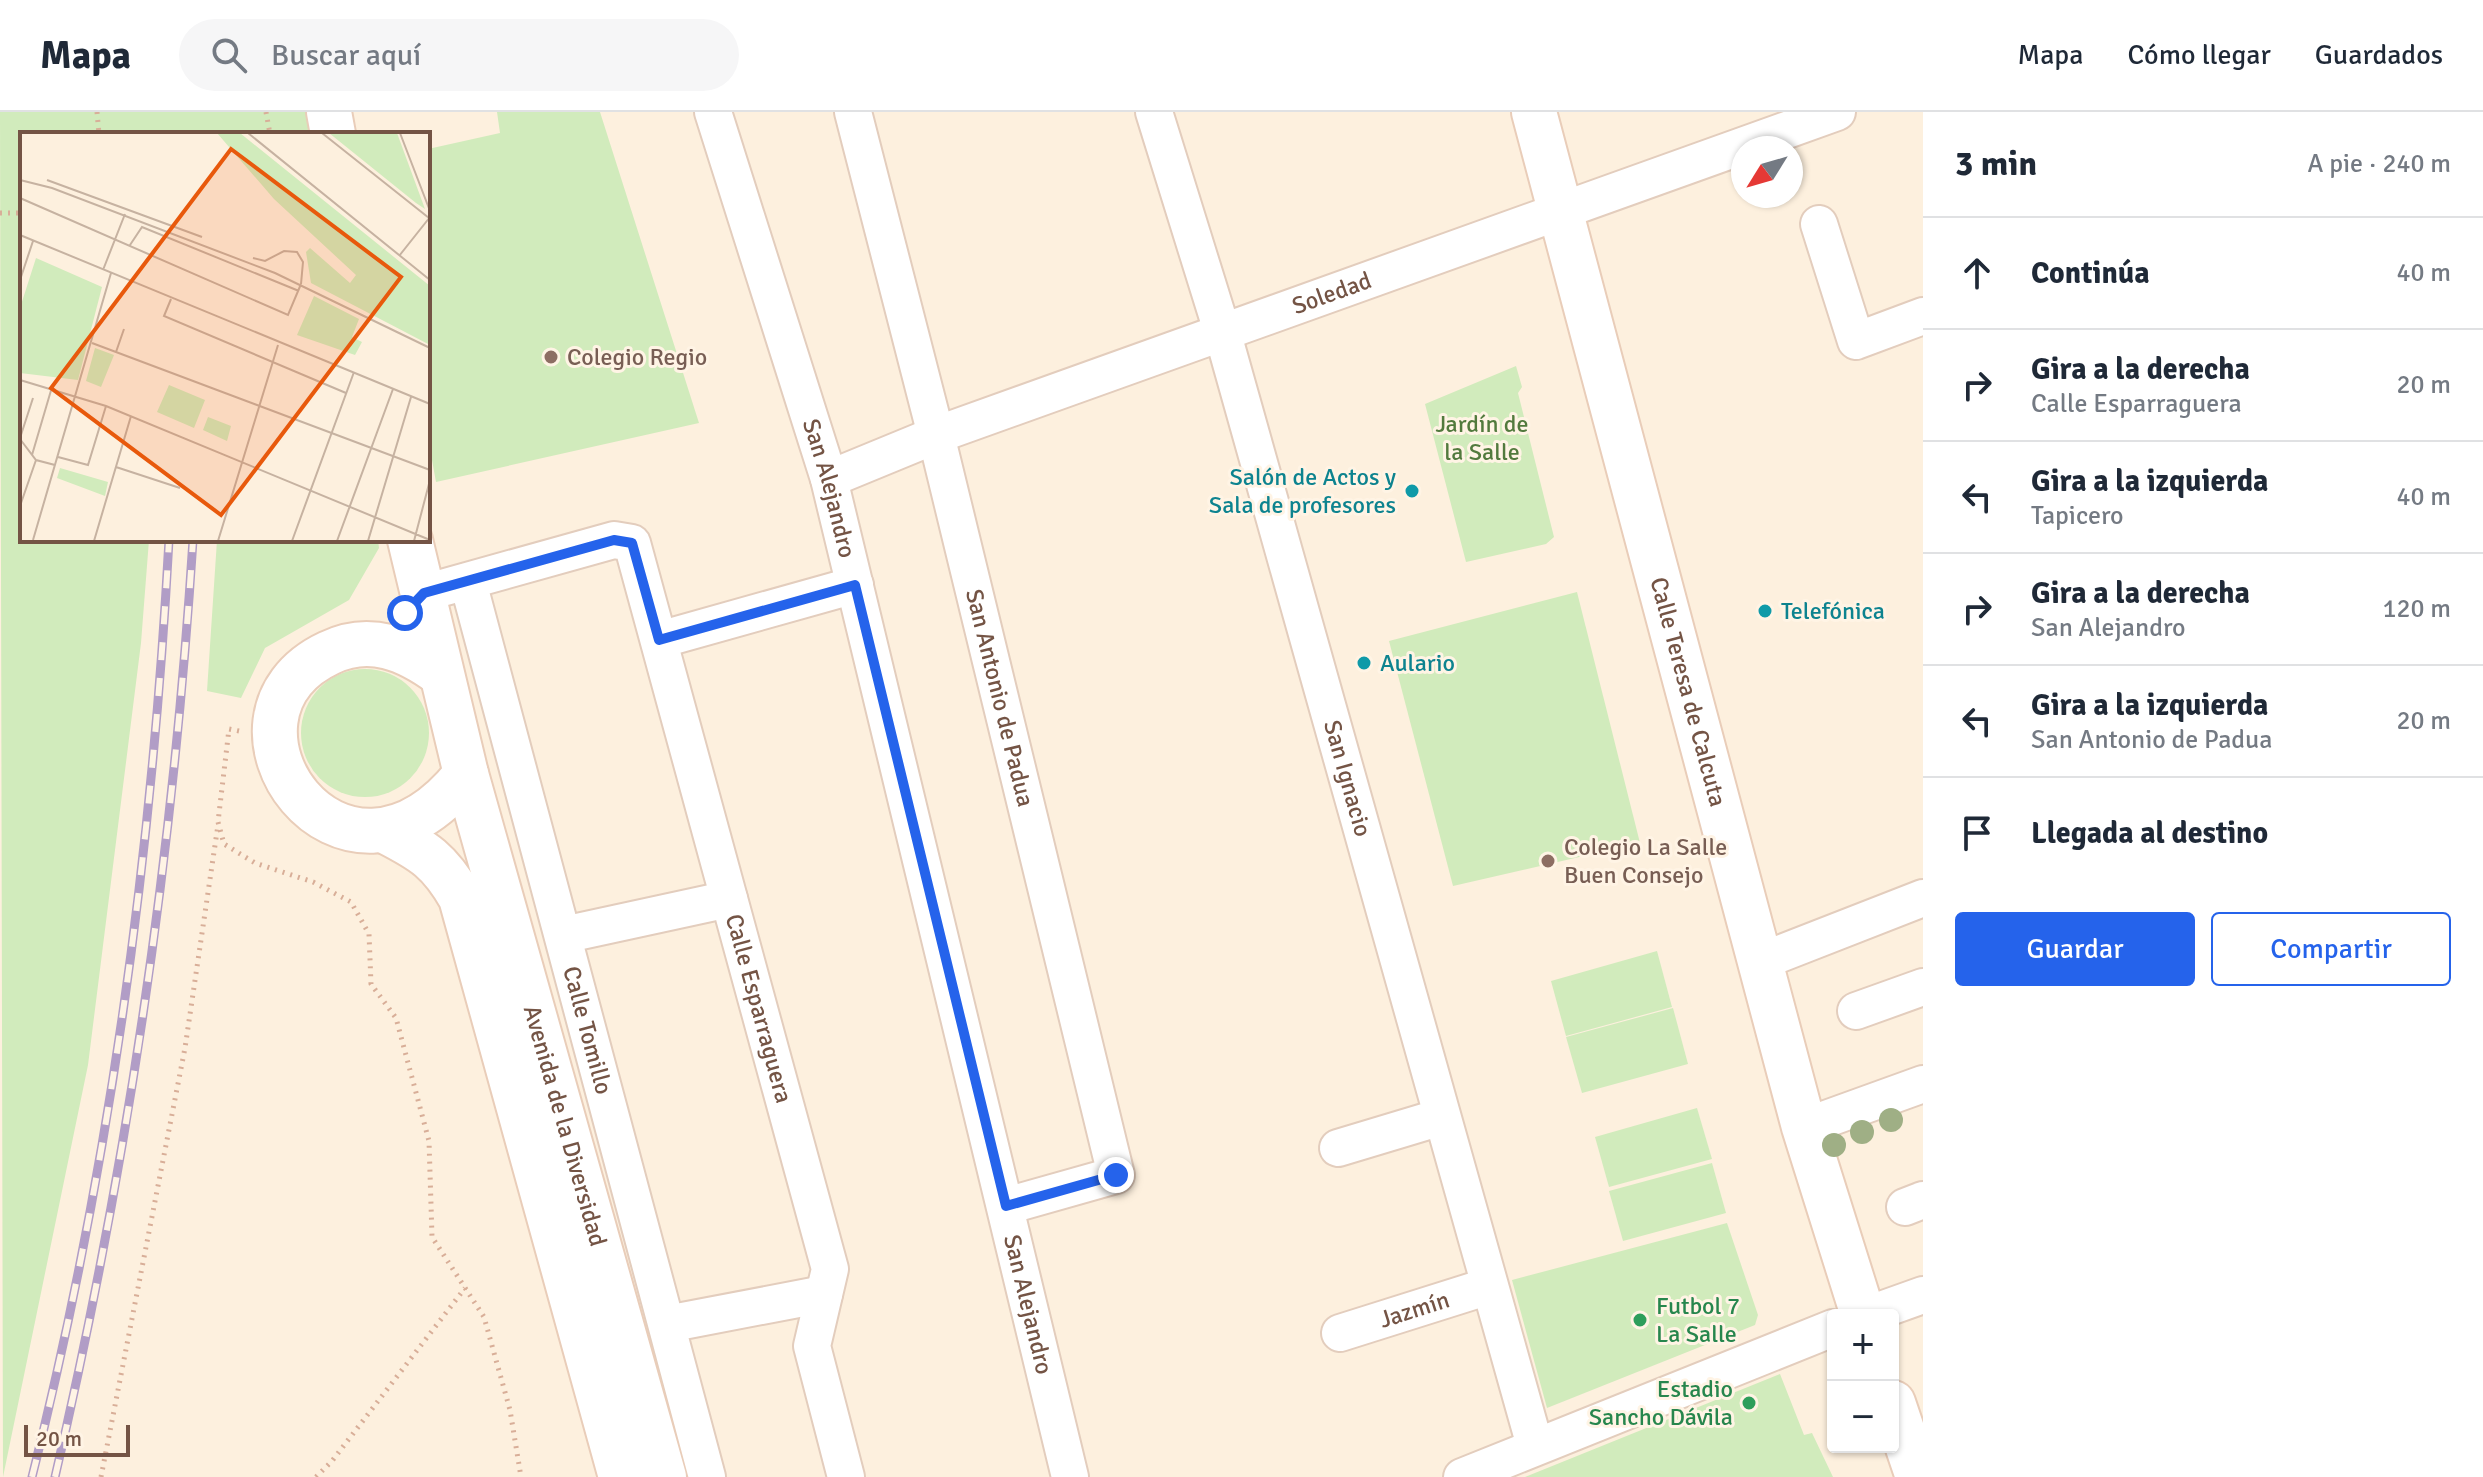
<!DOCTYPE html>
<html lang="es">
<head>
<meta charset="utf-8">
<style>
  :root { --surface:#fff; --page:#f6f6f7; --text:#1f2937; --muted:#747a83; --line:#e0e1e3; --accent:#2563eb }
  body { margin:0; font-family:Signika,sans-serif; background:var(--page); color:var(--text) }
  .controls { position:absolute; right:24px; bottom:24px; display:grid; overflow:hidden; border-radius:8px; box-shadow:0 2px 6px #0004 }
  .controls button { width:72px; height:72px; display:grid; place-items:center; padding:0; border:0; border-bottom:2px solid var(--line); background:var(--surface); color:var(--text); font:40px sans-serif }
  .compass { position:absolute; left:1731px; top:24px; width:72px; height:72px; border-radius:50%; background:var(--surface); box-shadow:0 2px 6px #0004; rotate:233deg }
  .scale { position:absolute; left:24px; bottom:20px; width:106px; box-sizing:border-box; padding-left:8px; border:4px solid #745445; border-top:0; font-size:22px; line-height:28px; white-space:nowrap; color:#745445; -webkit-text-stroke:6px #fff4e5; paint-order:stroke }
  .stop { position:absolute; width:24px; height:24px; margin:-18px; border:6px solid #2563eb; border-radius:50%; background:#fff }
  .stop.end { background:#2563eb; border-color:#fff; box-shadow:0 2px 8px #0008 }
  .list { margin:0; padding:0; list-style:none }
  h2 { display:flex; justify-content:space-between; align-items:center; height:104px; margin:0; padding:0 32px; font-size:34px }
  h2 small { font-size:26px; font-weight:400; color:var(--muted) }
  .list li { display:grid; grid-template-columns:52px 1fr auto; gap:24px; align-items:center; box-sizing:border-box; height:112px; padding:0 32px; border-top:2px solid var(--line) }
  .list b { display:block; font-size:30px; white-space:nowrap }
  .list p { margin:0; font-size:26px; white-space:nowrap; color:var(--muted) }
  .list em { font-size:26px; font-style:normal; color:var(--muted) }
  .actions { display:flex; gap:16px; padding:24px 32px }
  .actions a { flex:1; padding:18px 0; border:2px solid var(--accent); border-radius:8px; text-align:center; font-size:28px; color:var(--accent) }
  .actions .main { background:var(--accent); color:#fff }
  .icon { flex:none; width:44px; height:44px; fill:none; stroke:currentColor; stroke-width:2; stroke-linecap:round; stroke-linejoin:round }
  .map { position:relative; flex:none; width:1923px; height:1365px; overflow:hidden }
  header { display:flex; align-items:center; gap:48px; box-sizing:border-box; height:112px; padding:0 40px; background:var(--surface); border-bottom:2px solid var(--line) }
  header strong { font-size:38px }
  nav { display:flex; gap:44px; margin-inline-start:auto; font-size:28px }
  .search { width:560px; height:72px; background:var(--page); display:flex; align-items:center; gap:20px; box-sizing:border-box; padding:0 28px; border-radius:44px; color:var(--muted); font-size:30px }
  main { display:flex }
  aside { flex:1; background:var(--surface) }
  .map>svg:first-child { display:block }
</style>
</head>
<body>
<header>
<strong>Mapa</strong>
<div class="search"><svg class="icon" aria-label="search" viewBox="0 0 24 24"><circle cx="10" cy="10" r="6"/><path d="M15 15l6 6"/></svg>Buscar aquí</div>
<nav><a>Mapa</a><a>Cómo llegar</a><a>Guardados</a></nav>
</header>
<main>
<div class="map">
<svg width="1923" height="1365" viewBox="0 0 1923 1365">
  <rect width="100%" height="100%" fill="#fdf0de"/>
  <!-- green -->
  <g fill="#d1ebbc">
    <path d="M0,0h314l4,22h-296v406h127l-8,103 -53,422 -85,412z"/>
    <path d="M497,0h103l99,311 -263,59 -8,-44v-289l72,-16z"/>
    <path d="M1516,254l6,21 -4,6 36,144 -8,7 -80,18 -41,-158z"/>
    <path d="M217,428h161l1,8 -30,52 -84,48 -24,50 -34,-7z"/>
    <path d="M1577,480l63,251 -187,43 -64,-245z"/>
    <circle cx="365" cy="621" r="64"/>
    <path d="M1657,839l15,56 -106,29 -15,-55z"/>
    <path d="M1673,896l15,56 -106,29 -16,-56z"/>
    <path d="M1697,996l15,51 -103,28 -14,-50z"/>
    <path d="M1712,1051l14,50 -103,28 -14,-50z"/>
    <path d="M1727,1111l31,92 -3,10 -208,83 -35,-128z"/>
    <path d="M1780,1262l24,61 8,-2 21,44h-308z"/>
  </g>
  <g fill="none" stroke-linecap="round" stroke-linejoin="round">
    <defs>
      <g id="street">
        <path id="s1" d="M713,0l116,367 241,998"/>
        <path id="s2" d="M853,0l83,323 180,740 -110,31"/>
        <path id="s3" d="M1154,0l68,219 313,1115"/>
        <path d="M1819,112l37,117 67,-25"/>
        <path id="s4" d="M829,367l107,-44 901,-323"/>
        <path id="s5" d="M468,470l239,895"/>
        <path id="s6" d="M424,481l190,-53 18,3 198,726 -18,77 34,131"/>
        <path d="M659,528l196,-55"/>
        <path d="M563,823l166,-36"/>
        <path d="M1759,850l164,-64"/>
        <path d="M1856,899l67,-24"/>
        <path d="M1804,1015l119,-43"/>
        <path d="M1338,1036l103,-31"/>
        <path d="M1905,1095l18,-7"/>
        <path d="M1867,1203l56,-20"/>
        <path d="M667,1212l157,-30"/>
        <path id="s7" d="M1340,1221l149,-47"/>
        <path d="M1462,1365l371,-149"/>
      </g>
      <g id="secondary">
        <path d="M329,0l4,22"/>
        <path id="s8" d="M1534,0l270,1015 59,188"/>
        <path id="s9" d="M410,428l56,234 198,703"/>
        <path d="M441,562c-34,-25 -71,-41 -112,-21 -136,64 12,279 137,121"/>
        <path d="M387,720c37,19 53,29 74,66l160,579"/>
        <path d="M1893,1291l25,74"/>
      </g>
    </defs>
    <!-- street casing -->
    <use href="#street" stroke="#e3cdbd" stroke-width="40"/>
    <!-- secondary casing -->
    <use href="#secondary" stroke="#e9cdb9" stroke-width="48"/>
    <!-- path -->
    <g stroke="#d8ae98" stroke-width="5" stroke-dasharray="2 6" stroke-linecap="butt">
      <path d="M97,0l2,22"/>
      <path d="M266,0l4,22"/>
      <path d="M0,101h22"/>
      <path d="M239,619l-10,-2 -11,93 6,22 31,19 58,19 38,20 18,32 2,50 25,34 33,123 3,96 52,80 26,93 11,67"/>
      <path d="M101,1365l84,-429 33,-223"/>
      <path d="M316,1365l16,-16 133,-173"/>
    </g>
    <!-- street -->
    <use href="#street" stroke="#fff" stroke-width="36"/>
    <!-- secondary -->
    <use href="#secondary" stroke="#fff" stroke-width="44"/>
    <defs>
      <g id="rail">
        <path d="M32,1365c77,-306 120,-623 137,-937"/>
        <path d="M55,1365c72,-309 118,-621 138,-937"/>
      </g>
    </defs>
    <!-- rail casing -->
    <use href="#rail" stroke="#b19dc6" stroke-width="9"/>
    <!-- rail -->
    <use href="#rail" stroke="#fff4e5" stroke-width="6" stroke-dasharray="18" stroke-linecap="butt"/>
  </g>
  <!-- trees -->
  <g fill="#9faf85">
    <circle cx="1891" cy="1008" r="12"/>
    <circle cx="1862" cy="1020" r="12"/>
    <circle cx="1834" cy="1033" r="12"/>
  </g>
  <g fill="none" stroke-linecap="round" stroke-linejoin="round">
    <!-- route -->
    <path stroke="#2563eb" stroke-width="10" d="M405,501l19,-20 190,-53 18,3 27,97 196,-55 151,621 110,-31"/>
  </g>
  <!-- markers -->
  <g fill="#8d6e63" stroke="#fff4e5" stroke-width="3">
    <circle cx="551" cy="245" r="8"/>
    <circle cx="1548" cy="749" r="8"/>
  </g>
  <g fill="#0f9aa8" stroke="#fff4e5" stroke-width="3">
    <circle cx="1412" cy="379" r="8"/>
    <circle cx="1765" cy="499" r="8"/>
    <circle cx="1364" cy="551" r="8"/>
  </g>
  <g fill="#2e9e5b" stroke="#fff4e5" stroke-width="3">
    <circle cx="1640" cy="1208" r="8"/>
    <circle cx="1749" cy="1291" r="8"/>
  </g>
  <g text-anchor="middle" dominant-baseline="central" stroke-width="6" stroke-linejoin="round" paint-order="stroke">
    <!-- street labels -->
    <g font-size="24" fill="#745445" stroke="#fff4e5">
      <text stroke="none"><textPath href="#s4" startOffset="536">Soledad</textPath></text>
      <text stroke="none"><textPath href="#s1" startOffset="394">San Alejandro</textPath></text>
      <text stroke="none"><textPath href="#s8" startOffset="600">Calle Teresa de Calcuta</textPath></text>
      <text stroke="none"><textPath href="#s2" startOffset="604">San Antonio de Padua</textPath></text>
      <text stroke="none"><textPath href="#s3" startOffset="694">San Ignacio</textPath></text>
      <text stroke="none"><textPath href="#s6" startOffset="698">Calle Esparraguera</textPath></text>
      <text stroke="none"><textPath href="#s5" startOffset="464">Calle Tomillo</textPath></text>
      <text stroke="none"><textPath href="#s9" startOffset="606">Avenida de la Diversidad</textPath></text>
      <text stroke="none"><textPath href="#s1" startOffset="1234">San Alejandro</textPath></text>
      <text stroke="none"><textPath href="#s7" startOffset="78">Jazmín</textPath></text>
    </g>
    <!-- education labels -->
    <g font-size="24" fill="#785e54" stroke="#fff4e5" text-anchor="start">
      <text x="567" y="245">Colegio Regio</text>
      <text x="1564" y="735">Colegio La Salle<tspan x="1564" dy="28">Buen Consejo</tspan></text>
    </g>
    <!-- park labels -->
    <g font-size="24" fill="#527a3d" stroke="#fff4e5">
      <text x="1482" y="312">Jardín de<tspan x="1482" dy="28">la Salle</tspan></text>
    </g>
    <!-- culture labels -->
    <g font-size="24" fill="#0d838f" stroke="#fff4e5" text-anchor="start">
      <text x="1396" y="365" text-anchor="end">Salón de Actos y<tspan x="1396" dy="28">Sala de profesores</tspan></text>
      <text x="1781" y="499">Telefónica</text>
      <text x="1380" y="551">Aulario</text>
    </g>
    <!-- leisure labels -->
    <g font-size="24" fill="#27864d" stroke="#fff4e5" text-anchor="start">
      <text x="1656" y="1194">Futbol 7<tspan x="1656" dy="28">La Salle</tspan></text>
      <text x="1733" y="1277" text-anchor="end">Estadio<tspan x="1733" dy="28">Sancho Dávila</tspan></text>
    </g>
  </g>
  <!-- overview -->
  <g transform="translate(20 20)">
    <rect width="410" height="410" fill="#fdf0de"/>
    <path d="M197,1h23l190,153v59l-119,-62 -5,-31 4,-4 40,35 6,-8 -82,-76zM309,1h68l28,76 -9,-6zM16,126l66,29 -24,93 -58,-7v-65zM294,164l45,23 -7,18 10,5 -7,13 -58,-20zM75,216l19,7 -13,32 -15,-6zM149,253l36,15 -11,28 -37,-16zM188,285l23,9 -4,15 -24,-11zM40,336l48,14 -3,14 -48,-18z" fill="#d1ebbc"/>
    <path fill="none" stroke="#c6b2a1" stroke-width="2" d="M228,1l182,147M302,1l107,85M380,1l30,78M0,48l32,8 223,85 155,75M27,48l155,57M0,66l268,117 13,-31M0,103l410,169M110,113l12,-18 157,64M379,124l31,-39M233,126l12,3 19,-10 13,1 6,10 -2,22M83,138l22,-56M0,148l13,-39M151,167l-7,17 182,77M72,211l338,127M96,220l8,-23M0,248l86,26 324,134M0,306l13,-40M0,307l16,21 19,5M12,323l20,-68M38,325l30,8 18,-59M96,335l64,21M0,374l16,-46M13,408l78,-267M74,409l37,-125M198,409l60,-196M272,409l62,-169M317,409l56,-152M348,409l43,-144M394,409l16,-61"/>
    <path fill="#e8590c" fill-opacity="0.15" stroke="#e8590c" stroke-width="4" d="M211,17l170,128 -180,238 -170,-127z"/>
    <rect width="410" height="410" fill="none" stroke="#745445" stroke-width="4"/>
  </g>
</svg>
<div class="controls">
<button>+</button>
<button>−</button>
</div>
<svg class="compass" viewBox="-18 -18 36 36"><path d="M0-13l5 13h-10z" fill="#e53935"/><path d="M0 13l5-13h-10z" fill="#747a83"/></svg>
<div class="scale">20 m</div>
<div class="stop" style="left:405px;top:501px"></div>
<div class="stop end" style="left:1116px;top:1063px"></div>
</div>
<aside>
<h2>3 min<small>A pie · 240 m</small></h2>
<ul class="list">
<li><svg class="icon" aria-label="ahead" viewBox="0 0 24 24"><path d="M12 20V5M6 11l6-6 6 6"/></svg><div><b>Continúa</b></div><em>40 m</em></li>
<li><svg class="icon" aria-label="right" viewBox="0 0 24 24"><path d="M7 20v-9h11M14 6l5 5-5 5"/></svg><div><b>Gira a la derecha</b><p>Calle Esparraguera</p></div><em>20 m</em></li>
<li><svg class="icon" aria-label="left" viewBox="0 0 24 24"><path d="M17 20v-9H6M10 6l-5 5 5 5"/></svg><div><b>Gira a la izquierda</b><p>Tapicero</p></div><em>40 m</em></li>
<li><svg class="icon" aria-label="right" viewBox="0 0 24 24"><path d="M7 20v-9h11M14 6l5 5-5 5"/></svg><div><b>Gira a la derecha</b><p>San Alejandro</p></div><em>120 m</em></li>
<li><svg class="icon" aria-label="left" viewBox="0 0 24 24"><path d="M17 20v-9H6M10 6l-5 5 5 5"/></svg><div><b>Gira a la izquierda</b><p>San Antonio de Padua</p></div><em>20 m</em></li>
<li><svg class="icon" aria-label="arrive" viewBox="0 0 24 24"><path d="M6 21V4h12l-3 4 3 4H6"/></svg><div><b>Llegada al destino</b></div></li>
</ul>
<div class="actions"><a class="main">Guardar</a><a>Compartir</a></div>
</aside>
</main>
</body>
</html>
